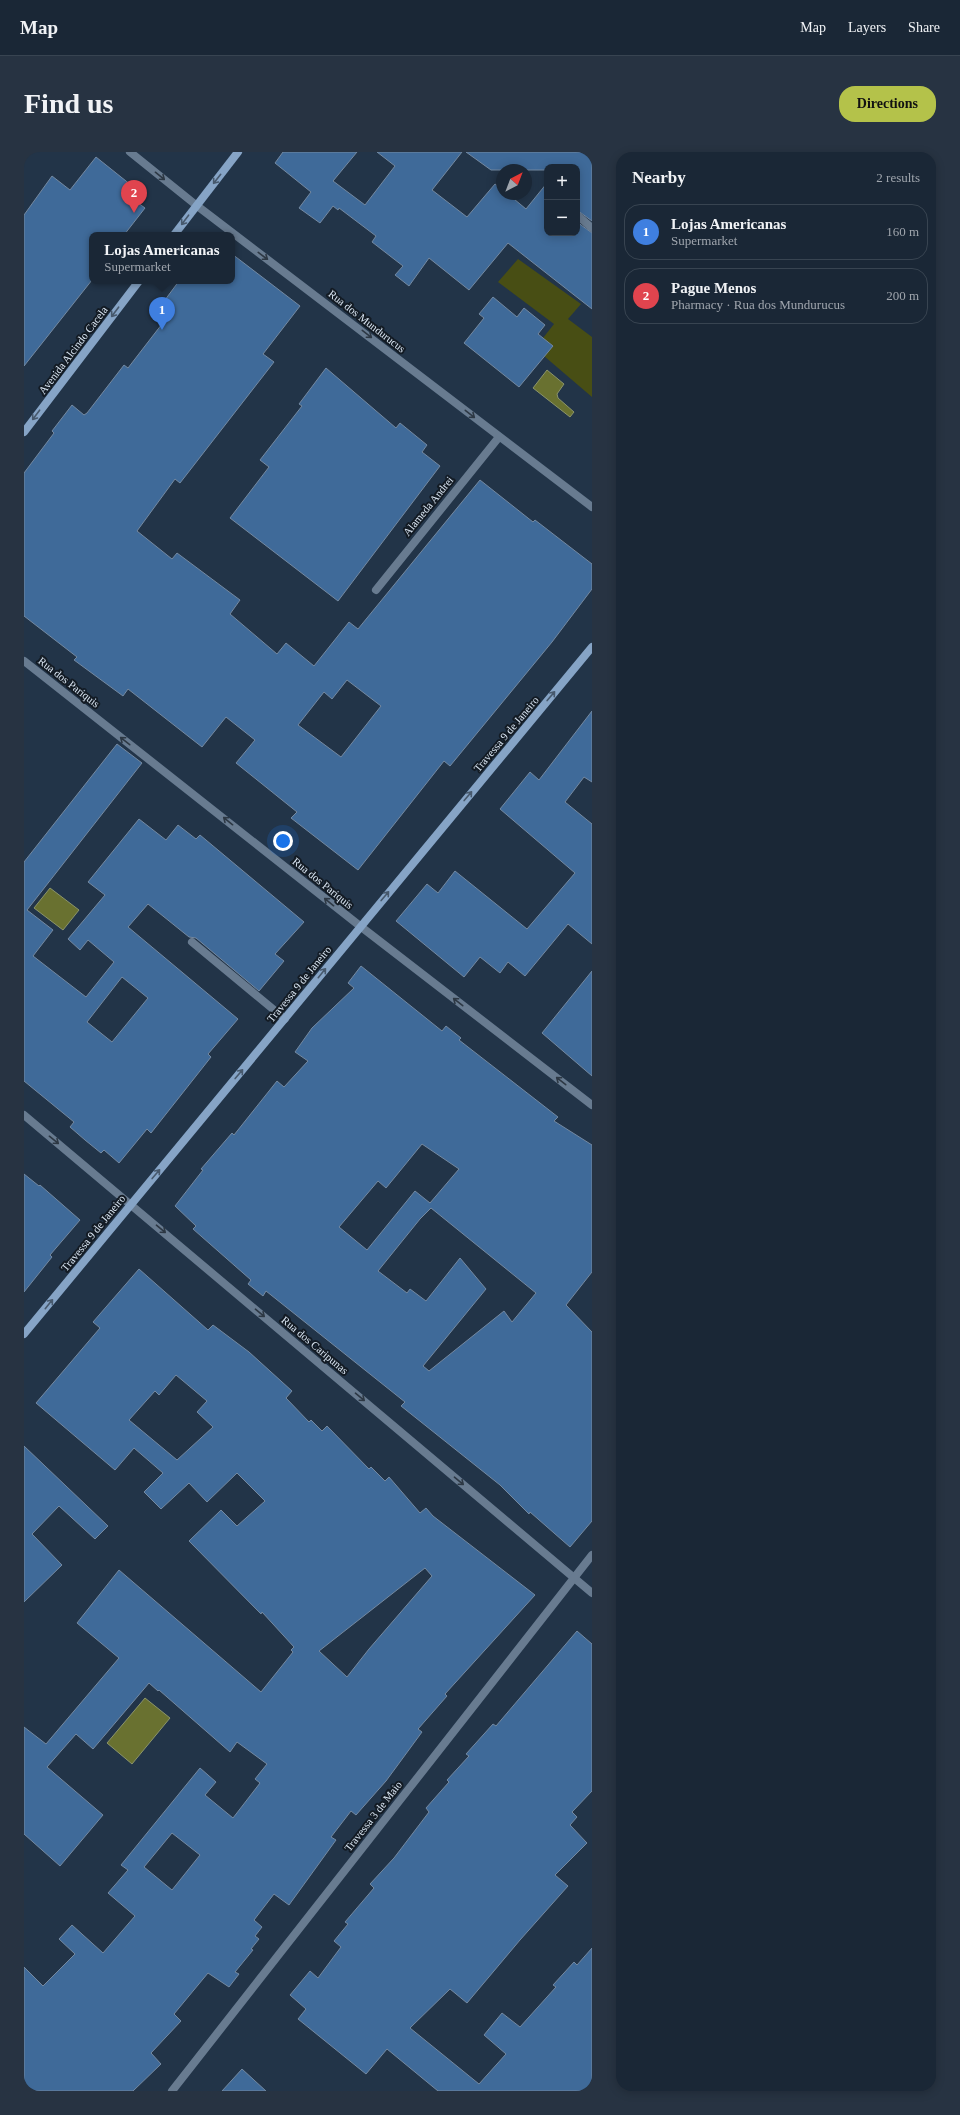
<!DOCTYPE html>
<html lang="en">
<head>
<meta charset="utf-8">
<style>
  :root { --surface:#1a2736; --page:#273342; --text:#f1f3f6; --muted:#9fa5ad; --line:#384451; --accent:#b4c24a }
  body { margin:0; font-family:Georgia,serif; background:var(--page); color:var(--text) }
  .controls { position:absolute; right:12px; top:12px; display:grid; overflow:hidden; border-radius:8px; box-shadow:0 2px 10px #0003 }
  .controls button { width:36px; height:36px; display:grid; place-items:center; padding:0; border:0; border-bottom:1px solid var(--line); background:var(--surface); color:var(--text); font:20px sans-serif }
  .compass { position:absolute; left:472px; top:12px; width:36px; height:36px; border-radius:50%; background:var(--surface); box-shadow:0 2px 10px #0003; rotate:42deg }
  .you { position:absolute; left:259px; top:689px; width:14px; height:14px; margin:-10px; border:3px solid #fff; border-radius:50%; background:#1a73e8; box-shadow:0 0 0 6px #1a73e833 }
  .badge { display:grid; place-items:center; width:26px; height:26px; border-radius:50%; background:var(--accent); color:#fff; font-size:13px; font-weight:700 }
  .pin { position:absolute; translate:-50% -33px; filter:drop-shadow(0 1px 2px #0008) }
  .pin::after { content:''; position:absolute; top:21px; width:14px; height:12px; background:inherit; clip-path:polygon(0 0,100% 0,50% 100%) }
  .popup { position:absolute; left:65px; top:80px; width:146px; height:52px; box-sizing:border-box; display:grid; place-content:center; border-radius:8px; background:var(--surface); filter:drop-shadow(0 1px 3px #0005); font-size:13px; white-space:nowrap; color:var(--muted) }
  .popup b { font-size:15px; color:var(--text) }
  .popup::after { content:''; position:absolute; left:50%; top:100%; margin-left:-8px; border:8px solid transparent; border-top-color:var(--surface) }
  .list { margin:0; padding:0; list-style:none }
  h2 { display:flex; justify-content:space-between; align-items:center; height:52px; margin:0; padding:0 16px; font-size:17px }
  h2 small { font-size:13px; font-weight:400; color:var(--muted) }
  .list li { display:grid; grid-template-columns:26px 1fr auto; gap:12px; align-items:center; box-sizing:border-box; height:56px; margin:0 8px 8px; padding:0 8px; border:1px solid var(--line); border-radius:16px }
  .list b { display:block; font-size:15px; white-space:nowrap }
  .list p { margin:0; font-size:13px; white-space:nowrap; color:var(--muted) }
  .list em { font-size:13px; font-style:normal; color:var(--muted) }
  .map { position:relative; flex:none; width:568px; height:1939px; overflow:hidden; border-radius:16px }
  header { display:flex; align-items:center; gap:24px; box-sizing:border-box; height:56px; padding:0 20px; background:var(--surface); border-bottom:1px solid var(--line) }
  header strong { font-size:19px }
  nav { display:flex; gap:22px; margin-inline-start:auto; font-size:14px }
  .intro { display:flex; align-items:center; justify-content:space-between; box-sizing:border-box; height:96px; padding:0 24px }
  h1 { margin:0; font-size:28px }
  .button { padding:10px 18px; border-radius:16px; background:var(--accent); color:#111; font-size:14px; font-weight:700 }
  main { display:flex; gap:24px; padding:0 24px }
  aside { flex:1; background:var(--surface); border-radius:16px; box-shadow:0 2px 10px #0003 }
  .map>svg:first-child { display:block }
</style>
</head>
<body>
<header>
<strong>Map</strong>
<nav><a>Map</a><a>Layers</a><a>Share</a></nav>
</header>
<div class="intro"><h1>Find us</h1><a class="button">Directions</a></div>
<main>
<div class="map">
<svg width="568" height="1939" viewBox="0 0 568 1939">
  <rect width="100%" height="100%" fill="#223448"/>
  <!-- green -->
  <path fill="#484e14" d="M494,107l63,45 -13,15 24,18v60l-48,-41 9,-10 -10,-8 11,-14 -56,-42z"/>
  <!-- water -->
  <g fill="#697130" stroke="#8b946b">
    <path d="M523,218l17,14 -7,10 1,4 16,14 -4,5 -37,-29z"/>
    <path d="M26,736l29,22 -16,20 -29,-22z"/>
    <path d="M121,1546l25,20 -38,46 -25,-21z"/>
  </g>
  <!-- building -->
  <g fill="#3f6a99" stroke="#7489a1" fill-rule="evenodd">
    <path d="M259,0h74l-24,29 32,24 30,-39 -18,-14h85l-30,38 35,27 28,-33 7,5v5h6l18,15 21,-26v50h30v-11l15,11v76l-84,-66 -39,47 -40,-32 -20,28 -14,-11 8,-9 -31,-24 4,-6 -37,-28 -1,2 -5,-4 -13,17 -21,-15 12,-16 -36,-29z"/>
    <path d="M442,0h126v69l-15,-11v-43h-30v3h-56z"/>
    <path d="M72,5l40,32 -6,8 15,11 -21,27h-32v45l-68,86v-151l28,-39 18,14z"/>
    <path d="M208,102l68,52 -37,48 11,8 -94,121 -5,-4 -38,52 35,28 5,-6 63,47 -10,14 47,40 9,-11 28,23 35,-44 9,7 122,-149 53,42 2,-2 57,44v25l-40,53 -102,124 -6,-5 -86,109 -67,-52 6,-6 -61,-49 19,-23 -29,-23 -24,30 -74,-58 -5,7 -49,-36 3,-3 -53,-41v-143l30,-40 -2,-2 20,-26 12,10 3,-2 37,-48 4,3 44,-57 -10,-7 17,-23h53zM323,528l34,26 -40,51 -43,-32 26,-33 8,7z"/>
    <path d="M469,145l24,20 7,-9 21,17 -7,9 15,12 -34,41 -55,-44 20,-25 -5,-4z"/>
    <path d="M302,216l70,60 4,-5 27,22 -5,7 18,14 -102,135 -108,-83 39,-51 -9,-7 42,-54 -3,-2z"/>
    <path d="M568,559v71l-8,-5 -19,25 27,22v120l-24,-20 -43,52 -17,-14 -8,11 -20,-16 -16,20 -68,-56 31,-37 11,9 17,-22 72,58 48,-56 -75,-64 30,-37 9,8z"/>
    <path d="M93,592l25,19 -115,147 26,20 -20,26 53,41 28,-35 -26,-22 -8,10 -12,-11 37,-44 -17,-13 51,-63 27,21 12,-15 18,14 4,-4 104,87 -29,32 9,7 -25,30 -63,-53 -7,-1 -41,-33 -20,23 110,92 -30,35 3,3 -60,76 -4,-4 -28,34 -15,-13 -3,3 -16,-13 -15,-13 4,-5 -50,-41v-219zM98,825l26,21 -36,44 -25,-20z"/>
    <path d="M337,814l81,65 4,-5 15,12 -2,2 99,77 -4,4 38,24v127l-26,33 26,27v189l-22,26 -40,-35 -1,2 -29,-29 -99,-79 4,-4 -139,-111 -3,5 -15,-12 3,-4 -58,-51 3,-3 -21,-20 28,-36 -2,-1 31,-36 2,2 43,-54 7,6 24,-26 -13,-9 17,-24 42,-40 -6,-5zM398,992l37,25 -29,34 -15,-12 -48,59 -28,-23 39,-46 8,7zM407,1056l105,85 -24,29 -8,-11 -75,60 -6,-5 63,-77 -26,-31 -34,43 -16,-12 -3,4 -29,-22 42,-52z"/>
    <path d="M568,819v105l-50,-43z"/>
    <path d="M0,1022l15,12 1,-1 40,35 -30,35 2,2 -28,35z"/>
    <path d="M115,1117l69,61 5,-5 36,27 43,39 -6,7 23,24 2,-2 11,11 5,-5 42,43 2,-2 14,14 4,-4 31,36 6,-5 7,8 102,79 -90,99 2,2 -29,33 4,3 -36,49 -30,34 -5,-4 -20,26 5,3 -47,65 -15,-11 -20,26 8,7 -7,9 4,3 -8,10 2,1 -18,22 4,2 -10,13 -21,-14 -34,41 7,7 -30,32 10,11 -28,27h-109v-124l19,19 32,-32 -16,-15 13,-14 31,28 32,-37 -27,-23 20,-23 -7,-5 79,-97 16,14 -11,13 28,23 27,-35 -5,-4 12,-15 -30,-22 -7,10 -71,-62 -1,1 -9,-8 -56,66 -17,-15 -29,33 56,48 -43,51 -36,-32v-107l22,17 73,-86 -42,-35 42,-53 142,122 32,-40 -2,-2 3,-3 -32,-35 -1,2 -72,-73 32,-31 16,16 28,-25 -28,-28 -30,29 -18,-19 -28,26 -17,-17 19,-19 -29,-25 -19,22 -79,-67 64,-75 -7,-6zM152,1223l31,26 -10,11 16,15 -36,33 -48,-40 26,-29 4,4zM401,1416l7,8 -63,73 -22,28 -28,-26zM148,1681l28,22 -28,35 -28,-23z"/>
    <path d="M0,1294l84,80 -13,13 -36,-33 -27,28 30,31 -38,37z"/>
    <path d="M553,1479l15,13v147l-20,21 5,5 -7,8 17,18 -32,32 13,11 -48,54 -53,63 -17,-14 -40,39 69,56 27,-30 -22,-19 18,-22 18,14 36,-40 -3,-2 21,-23 3,3 15,-17v143h-154l-51,-42 -21,25 -68,-55 8,-10 -16,-14 20,-24 8,7 23,-31 -7,-6 14,-17 -3,-2 29,-34 -4,-4 24,-26 35,-46 -3,-4 23,-26 -2,-2 22,-24 -3,-2 27,-30 3,2z"/>
    <path d="M218,1917l24,22h-44z"/>
  </g>
  <g fill="none" stroke-linecap="round" stroke-linejoin="round">
    <!-- minor -->
    <g stroke="#687b90" stroke-width="8">
      <path d="M553,63l15,13"/>
      <path d="M352,438l123,-153"/>
      <path d="M168,790l93,77"/>
      <path d="M0,963l568,478"/>
      <path d="M148,1939l420,-536"/>
    </g>
    <!-- tertiary -->
    <g stroke="#687b90" stroke-width="8">
      <path d="M106,0l66,53 396,302"/>
      <path d="M0,509l336,265 232,179"/>
    </g>
    <!-- secondary -->
    <g stroke="#86a4c6" stroke-width="8">
      <path d="M150,83l64,-83"/>
      <path d="M0,280l115,-151"/>
      <path d="M0,1182l568,-687"/>
    </g>
  </g>
  <!-- one-way arrows -->
  <defs><path id="oneway-shaft" d="M-6 0H5M1.5-3L5.5 0L1.5 3" fill="none" stroke-width="1.6" stroke-linecap="round" stroke-linejoin="round"/></defs>
  <g stroke="#2d3844">
    <use href="#oneway-shaft" transform="translate(136 24) rotate(39)"/>
    <use href="#oneway-shaft" transform="translate(239 104) rotate(37)"/>
    <use href="#oneway-shaft" transform="translate(343 182) rotate(38)"/>
    <use href="#oneway-shaft" transform="translate(446 262) rotate(38)"/>
    <use href="#oneway-shaft" transform="translate(101 589) rotate(-142)"/>
    <use href="#oneway-shaft" transform="translate(204 669) rotate(-141)"/>
    <use href="#oneway-shaft" transform="translate(305 750) rotate(-141)"/>
    <use href="#oneway-shaft" transform="translate(434 850) rotate(-142)"/>
    <use href="#oneway-shaft" transform="translate(537 929) rotate(-142)"/>
    <use href="#oneway-shaft" transform="translate(30 988) rotate(39)"/>
    <use href="#oneway-shaft" transform="translate(137 1077) rotate(40)"/>
    <use href="#oneway-shaft" transform="translate(236 1161) rotate(40)"/>
    <use href="#oneway-shaft" transform="translate(336 1245) rotate(40)"/>
    <use href="#oneway-shaft" transform="translate(435 1329) rotate(40)"/>
  </g>
  <g stroke="#47596d">
    <use href="#oneway-shaft" transform="translate(193 27) rotate(128)"/>
    <use href="#oneway-shaft" transform="translate(161 68) rotate(127)"/>
    <use href="#oneway-shaft" transform="translate(91 160) rotate(127)"/>
    <use href="#oneway-shaft" transform="translate(12 263) rotate(127)"/>
    <use href="#oneway-shaft" transform="translate(527 544) rotate(-50)"/>
    <use href="#oneway-shaft" transform="translate(444 644) rotate(-50)"/>
    <use href="#oneway-shaft" transform="translate(361 744) rotate(-50)"/>
    <use href="#oneway-shaft" transform="translate(298 821) rotate(-51)"/>
    <use href="#oneway-shaft" transform="translate(215 922) rotate(-50)"/>
    <use href="#oneway-shaft" transform="translate(132 1022) rotate(-50)"/>
    <use href="#oneway-shaft" transform="translate(25 1152) rotate(-51)"/>
  </g>
  <g text-anchor="middle" dominant-baseline="central" stroke-width="4" stroke-linejoin="round" paint-order="stroke">
    <!-- street labels -->
    <g font-size="11" fill="#dbe7f4" stroke="#131b24">
      <text transform="translate(343 169) rotate(38)">Rua dos Mundurucus</text>
      <text transform="translate(49 198) rotate(-53)">Avenida Alcindo Cacela</text>
      <text transform="translate(404 354) rotate(-51)">Alameda Andrei</text>
      <text transform="translate(45 530) rotate(38)">Rua dos Pariquis</text>
      <text transform="translate(482 582) rotate(-50)">Travessa 9 de Janeiro</text>
      <text transform="translate(299 731) rotate(39)">Rua dos Pariquis</text>
      <text transform="translate(275 832) rotate(-51)">Travessa 9 de Janeiro</text>
      <text transform="translate(69 1081) rotate(-51)">Travessa 9 de Janeiro</text>
      <text transform="translate(291 1193) rotate(40)">Rua dos Caripunas</text>
      <text transform="translate(349 1664) rotate(-52)">Travessa 3 de Maio</text>
    </g>
  </g>
</svg>
<div class="controls">
<button>+</button>
<button>−</button>
</div>
<svg class="compass" viewBox="-18 -18 36 36"><path d="M0-13l5 13h-10z" fill="#e53935"/><path d="M0 13l5-13h-10z" fill="#9fa5ad"/></svg>
<div class="you"></div>
<div class="pin badge" style="left:138px;top:178px;background:#3f7fe0">1</div>
<div class="popup"><b>Lojas Americanas</b>Supermarket</div>
<div class="pin badge" style="left:110px;top:61px;background:#e0444e">2</div>
</div>
<aside>
<h2>Nearby<small>2 results</small></h2>
<ul class="list">
<li><span class="badge" style="background:#3f7fe0">1</span><div><b>Lojas Americanas</b><p>Supermarket</p></div><em>160 m</em></li>
<li><span class="badge" style="background:#e0444e">2</span><div><b>Pague Menos</b><p>Pharmacy · Rua dos Mundurucus</p></div><em>200 m</em></li>
</ul>
</aside>
</main>
</body>
</html>
